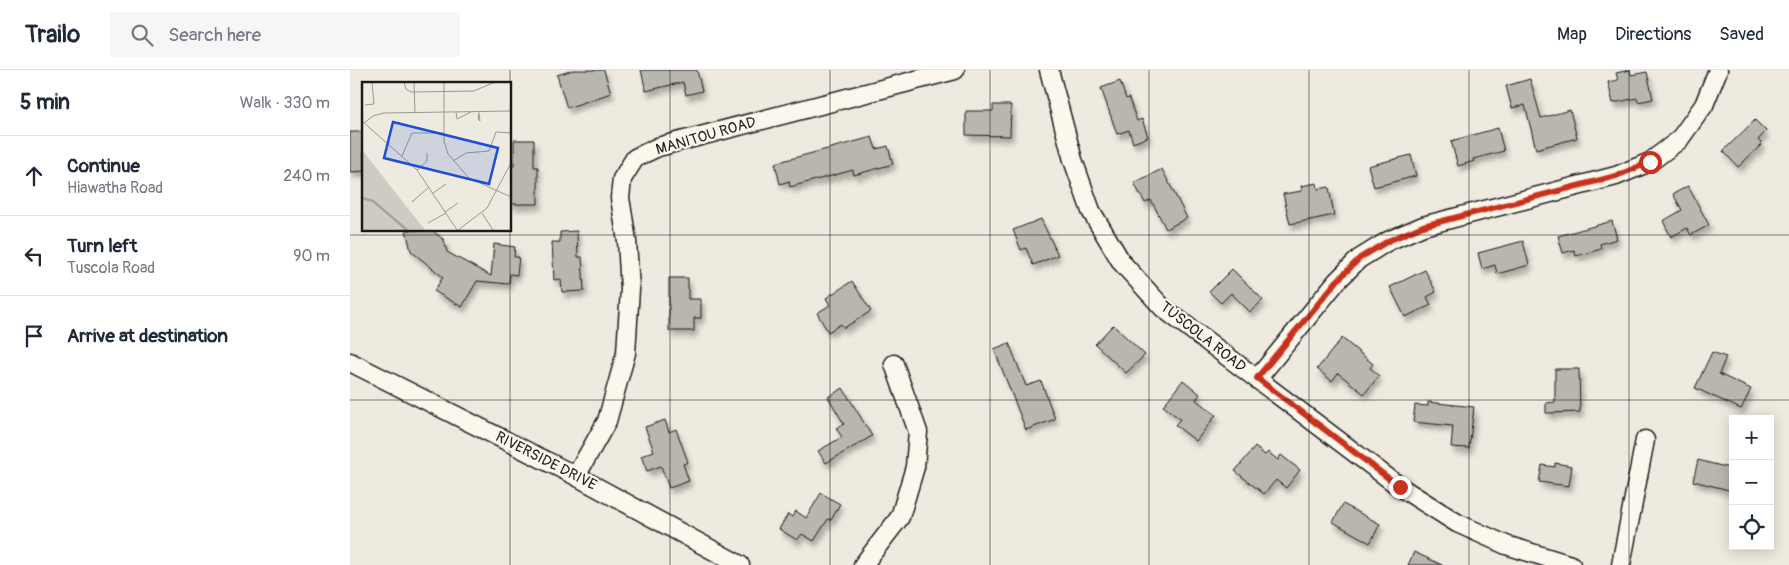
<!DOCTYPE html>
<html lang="en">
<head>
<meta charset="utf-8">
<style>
  :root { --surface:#fff; --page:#f6f6f7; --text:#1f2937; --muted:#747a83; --line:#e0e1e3 }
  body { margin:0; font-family:Pangolin,sans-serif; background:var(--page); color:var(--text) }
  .controls { position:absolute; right:15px; bottom:15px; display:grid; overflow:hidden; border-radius:0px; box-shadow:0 2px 12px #0003 }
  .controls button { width:45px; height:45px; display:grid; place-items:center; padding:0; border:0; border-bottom:1px solid var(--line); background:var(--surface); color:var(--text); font:25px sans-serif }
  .stop { position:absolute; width:15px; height:15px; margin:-11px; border:4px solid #c8321e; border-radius:50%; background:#fff }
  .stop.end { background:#c8321e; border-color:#fff; box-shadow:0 1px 5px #0008 }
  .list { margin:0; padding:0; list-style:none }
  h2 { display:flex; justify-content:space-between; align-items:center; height:65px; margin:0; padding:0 20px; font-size:21px }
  h2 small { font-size:16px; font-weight:400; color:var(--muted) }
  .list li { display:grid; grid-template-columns:32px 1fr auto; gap:15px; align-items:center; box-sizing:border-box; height:80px; padding:0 20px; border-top:1px solid var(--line) }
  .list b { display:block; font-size:19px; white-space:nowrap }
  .list p { margin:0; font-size:16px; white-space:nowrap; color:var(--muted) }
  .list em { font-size:16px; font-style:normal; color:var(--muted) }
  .icon { flex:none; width:28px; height:28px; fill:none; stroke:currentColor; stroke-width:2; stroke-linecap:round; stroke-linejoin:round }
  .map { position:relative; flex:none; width:1439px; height:495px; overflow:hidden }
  header { display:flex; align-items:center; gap:30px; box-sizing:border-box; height:70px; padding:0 25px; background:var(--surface); border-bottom:1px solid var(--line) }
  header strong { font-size:24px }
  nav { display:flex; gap:28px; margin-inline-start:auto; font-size:18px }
  .search { width:350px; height:45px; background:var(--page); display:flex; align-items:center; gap:12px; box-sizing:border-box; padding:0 18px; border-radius:0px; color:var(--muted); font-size:19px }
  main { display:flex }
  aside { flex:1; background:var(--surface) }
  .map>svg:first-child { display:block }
</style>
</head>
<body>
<header>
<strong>Trailo</strong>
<div class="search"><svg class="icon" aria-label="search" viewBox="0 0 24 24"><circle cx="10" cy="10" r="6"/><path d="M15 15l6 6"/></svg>Search here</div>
<nav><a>Map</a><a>Directions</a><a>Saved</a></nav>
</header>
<main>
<aside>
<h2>5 min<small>Walk · 330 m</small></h2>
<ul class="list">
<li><svg class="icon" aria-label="ahead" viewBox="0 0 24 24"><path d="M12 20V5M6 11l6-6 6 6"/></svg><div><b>Continue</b><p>Hiawatha Road</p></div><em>240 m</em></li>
<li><svg class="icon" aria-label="left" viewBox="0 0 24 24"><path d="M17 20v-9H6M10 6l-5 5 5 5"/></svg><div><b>Turn left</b><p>Tuscola Road</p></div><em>90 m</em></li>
<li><svg class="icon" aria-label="arrive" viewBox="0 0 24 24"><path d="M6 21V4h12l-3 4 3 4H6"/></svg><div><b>Arrive at destination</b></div></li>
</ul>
</aside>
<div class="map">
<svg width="1439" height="495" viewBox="0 0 1439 495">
  <defs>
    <filter id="shadow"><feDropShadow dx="3" dy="5.5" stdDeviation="2.5" flood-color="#0004"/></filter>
  </defs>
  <rect width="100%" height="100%" fill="#eeeadf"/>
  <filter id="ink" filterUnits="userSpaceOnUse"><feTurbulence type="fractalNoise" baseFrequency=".02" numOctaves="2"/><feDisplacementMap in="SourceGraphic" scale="10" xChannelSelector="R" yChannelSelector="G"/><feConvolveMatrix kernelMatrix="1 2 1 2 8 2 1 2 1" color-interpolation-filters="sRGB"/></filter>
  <g filter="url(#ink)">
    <!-- building -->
    <g fill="#b9b6af" stroke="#1c1c1c" filter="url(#shadow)">
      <path d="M223,0h31l7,23 -44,15 -10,-33z"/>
      <path d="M291,0h56l5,21 -16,4 -3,-13 -37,9z"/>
      <path d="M1280,0l1,5 16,-3 6,27 -15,3 -1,-4 -24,5 -5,-21 10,-2 -2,-7z"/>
      <path d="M1180,9l11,39 29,-8 7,28 -41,11 -11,-44 -13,3 -6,-22z"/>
      <path d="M770,11l6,18 3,-1 8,23 5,-2 6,18 -15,6 -4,-13 -12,4 -16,-46z"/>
      <path d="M643,35h18l-1,31 -44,-1v-24h27z"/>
      <path d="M1405,50l11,11 -8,9 4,4 -24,23 -15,-16z"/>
      <path d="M1148,58l6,23 -31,8 1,2 -16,5 -7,-25z"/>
      <path d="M0,62h13l1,39 -14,1z"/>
      <path d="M522,67l4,12 12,-3 5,18 -39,11 -1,-5 -63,17 -1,-6 -9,3 -5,-21z"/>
      <path d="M164,70h20v27h4v37h-28v-38h4z"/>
      <path d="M1061,85l5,21 -42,11 -6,-21z"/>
      <path d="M812,99l25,49 -21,11 -15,-29 -6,3 -11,-20z"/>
      <path d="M967,113l1,6 11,-2 5,28 -44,9 -7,-30 19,-3 -1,-5z"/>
      <path d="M1338,116l21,39 -18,10 -4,-7 -16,9 -8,-16 19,-11 -9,-16z"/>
      <path d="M691,149l17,36 -25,10 -7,-17 -5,2 -8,-20z"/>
      <path d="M1262,151l5,18 -17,5 1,5 -25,7 -2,-6 -11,3 -5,-17z"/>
      <path d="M56,160h26l12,10 3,12 44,24 3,-32 21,3 -1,10h5l-2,18 -7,-1 -1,10 -32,-3 -15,26 -28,-16 9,-14 -32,-26z"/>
      <path d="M227,161l1,26h4l2,34 -22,1 -1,-13 -7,1 -2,-38h8v-10z"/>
      <path d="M1173,171l6,24 -32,9 -2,-9 -13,4 -4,-16z"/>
      <path d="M882,199l31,31 -13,12 -19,-19 -10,10 -12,-11z"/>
      <path d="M1075,200l11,22 -9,5 4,8 -26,12 -15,-30z"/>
      <path d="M319,208h19v21h13v19h-7v13h-25z"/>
      <path d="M502,211l19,30 -27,17 -3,-4 -13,8 -11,-19 13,-8 -4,-7z"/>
      <path d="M763,255l32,30 -19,18 -31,-29z"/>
      <path d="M992,268l31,26 -3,4 9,8 -15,18 -26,-21 -6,8 -15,-12z"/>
      <path d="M659,273l17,43 15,-5 14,38 -29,11 -32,-81z"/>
      <path d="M1362,282l14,5 -7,17 32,15 -10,20 -46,-21z"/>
      <path d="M1205,299h24l1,43 -34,1v-10l9,-1z"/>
      <path d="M833,310l17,14 -4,6 20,15 -20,26 -21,-16 5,-6 -17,-13z"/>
      <path d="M493,318l29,48 -46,27 -8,-12 24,-14 -6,-9 8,-4 -16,-27z"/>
      <path d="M1078,332l46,5 -5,41 -18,-1 2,-21 -40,-4 2,-17 13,1z"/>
      <path d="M315,350l4,12 7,-3 12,33 -5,2 6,17 -20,7 -8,-22 -14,5 -6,-15 13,-5 -9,-24z"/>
      <path d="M905,377l10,8 3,-3 10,8 3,-5 19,15 -14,18 -10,-8 -12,14 -29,-23z"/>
      <path d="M1348,390l35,9v22l-40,-10z"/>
      <path d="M1205,393l17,3 -3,20 -30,-4 3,-17 13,2z"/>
      <path d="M471,423l19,11 -9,16 -3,-1 -14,22 -12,-7 -5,6 -18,-11 9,-15 4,3 4,-6 10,7z"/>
      <path d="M993,434l37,20 -10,19 -37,-21z"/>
      <path d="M1064,482l28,13h-34z"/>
    </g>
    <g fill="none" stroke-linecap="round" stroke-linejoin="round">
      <defs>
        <g id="minor">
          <path d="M699,0l24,90 18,51 31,52 41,45 237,179 57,36 49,22 65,20"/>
          <path d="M0,292l226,114 164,89"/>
          <path d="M907,309l80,-98 22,-22 29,-18 35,-15 193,-50 34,-14 29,-22 25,-35 14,-35"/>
          <path d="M226,406l31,-55 19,-68 4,-64 -3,-48 -7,-43 2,-19 13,-21 23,-11 297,-77"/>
          <path d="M513,495l37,-48 15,-50 3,-35 -24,-68"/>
          <path d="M1271,495l24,-125"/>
        </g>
      </defs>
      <!-- minor casing -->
      <use href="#minor" stroke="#1c1c1c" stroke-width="21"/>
      <!-- minor -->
      <use href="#minor" stroke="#fbf7ec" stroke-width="18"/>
    </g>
  </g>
  <g fill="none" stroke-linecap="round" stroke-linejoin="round" filter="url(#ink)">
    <!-- route -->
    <path stroke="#c8321e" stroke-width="6" d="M1050,417l-143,-109 80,-97 23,-23 28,-17 35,-15 193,-50 34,-14"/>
  </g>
  <!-- grid -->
  <path fill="none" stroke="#1c1c1c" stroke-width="1" stroke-opacity="0.55" d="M160,0v14M320,0v495M480,0v495M640,0v495M799,0v495M959,0v495M1119,0v495M1279,0v495M160,160v335M0,165h1439M0,330h1439"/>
  <g text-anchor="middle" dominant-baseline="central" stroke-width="4.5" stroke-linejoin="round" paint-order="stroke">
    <!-- street labels -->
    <g font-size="15" fill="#1c1c1c" stroke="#fbf7ec">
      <text transform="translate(356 66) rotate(-16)">MANITOU ROAD</text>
      <text transform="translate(853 267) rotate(38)">TUSCOLA ROAD</text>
      <text transform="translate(196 391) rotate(27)">RIVERSIDE DRIVE</text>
    </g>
  </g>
  <!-- overview -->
  <g transform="translate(12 12)">
    <rect width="149" height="149" fill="#eeeadf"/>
    <path d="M0,68l63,80h-63z" fill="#ceccc2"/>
    <path fill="none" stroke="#a6a39d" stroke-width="2.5" d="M0,116l11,3 34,29"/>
    <path fill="none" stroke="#9a9891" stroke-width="1" d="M42,0l2,7 5,3 63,-1 21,-9M52,0l1,30M82,0v59l4,13 21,24 42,19M3,23l9,-1 -2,-22M94,30l1,7 14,-7M117,30l-1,7 2,2 -1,-7M0,39l55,49 40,60M2,41l9,-7 11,-3 127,-2M40,74l10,-23h32M91,79l13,-8 23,-2 7,-19 15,1M55,88l10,-9v-8M71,111l13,-9M53,117l-3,3 17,-15M83,130l13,-9M120,131l11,17M66,141l18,-10M96,148l29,-22 24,-45"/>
    <path fill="#1d4ed8" fill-opacity="0.15" stroke="#1d4ed8" stroke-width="2.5" d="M31,40l105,26 -9,36 -105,-26z"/>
    <rect width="149" height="149" fill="none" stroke="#1c1c1c" stroke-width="2.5"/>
  </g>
</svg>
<div class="controls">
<button>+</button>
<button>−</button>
<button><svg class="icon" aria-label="locate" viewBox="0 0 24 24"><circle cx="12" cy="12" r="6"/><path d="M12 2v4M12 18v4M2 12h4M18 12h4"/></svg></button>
</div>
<div class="stop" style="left:1300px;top:92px"></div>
<div class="stop end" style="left:1050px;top:417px"></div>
</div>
</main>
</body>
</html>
